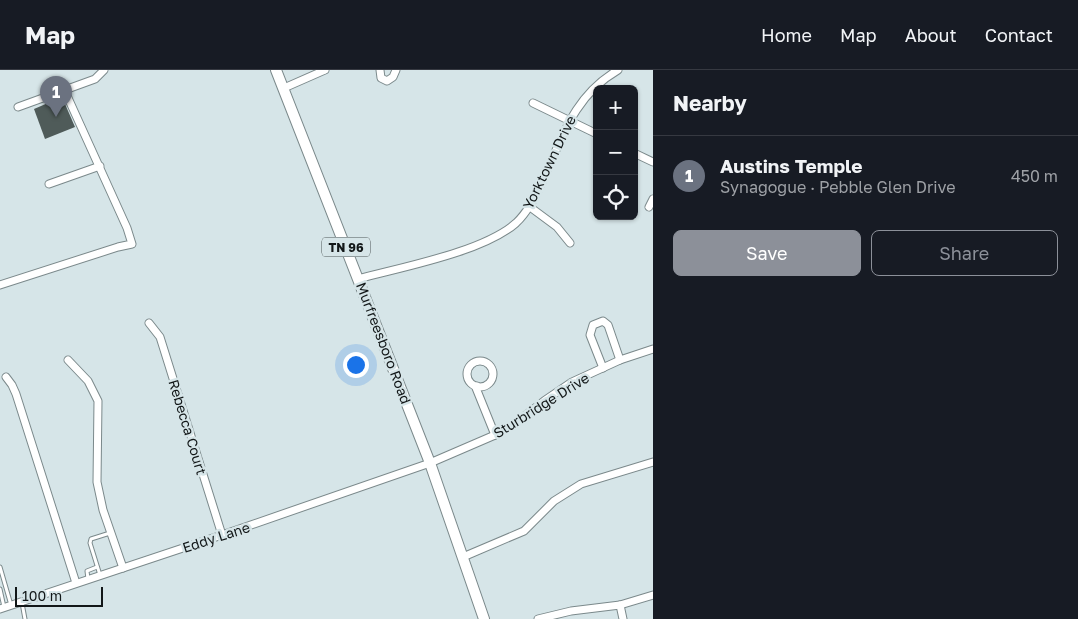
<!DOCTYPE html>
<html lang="en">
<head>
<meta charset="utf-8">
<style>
  :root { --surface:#171b24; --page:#242831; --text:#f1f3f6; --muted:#9ea1a6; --line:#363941; --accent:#8c9099 }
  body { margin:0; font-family:"Golos Text",sans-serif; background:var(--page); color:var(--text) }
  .controls { position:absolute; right:15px; top:15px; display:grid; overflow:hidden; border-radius:8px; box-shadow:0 1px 4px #0004 }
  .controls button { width:45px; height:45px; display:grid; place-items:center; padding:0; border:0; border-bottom:1px solid var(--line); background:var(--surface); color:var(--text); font:25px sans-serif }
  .scale { position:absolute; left:15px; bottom:12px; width:88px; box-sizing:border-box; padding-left:5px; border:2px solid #121718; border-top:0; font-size:14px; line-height:18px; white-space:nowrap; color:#121718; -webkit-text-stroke:4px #d6e5e8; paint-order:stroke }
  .you { position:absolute; left:355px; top:294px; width:18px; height:18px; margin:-12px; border:4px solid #fff; border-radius:50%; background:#1a73e8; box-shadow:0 0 0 8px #1a73e833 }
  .badge { display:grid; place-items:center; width:32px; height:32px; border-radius:50%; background:var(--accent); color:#fff; font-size:16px; font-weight:700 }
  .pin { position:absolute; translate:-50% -41px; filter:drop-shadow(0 1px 2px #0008) }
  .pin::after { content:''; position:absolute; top:26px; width:18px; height:15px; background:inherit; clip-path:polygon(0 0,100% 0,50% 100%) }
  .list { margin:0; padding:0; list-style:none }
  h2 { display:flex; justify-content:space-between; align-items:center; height:65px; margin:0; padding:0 20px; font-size:21px }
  h2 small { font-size:16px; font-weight:400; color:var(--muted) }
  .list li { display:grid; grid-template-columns:32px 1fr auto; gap:15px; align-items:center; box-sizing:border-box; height:80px; padding:0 20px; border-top:1px solid var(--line) }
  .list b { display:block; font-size:19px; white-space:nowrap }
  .list p { margin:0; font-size:16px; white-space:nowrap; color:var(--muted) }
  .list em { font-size:16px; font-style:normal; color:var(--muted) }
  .actions { display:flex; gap:10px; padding:15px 20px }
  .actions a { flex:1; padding:11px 0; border:1px solid var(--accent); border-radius:8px; text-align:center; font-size:18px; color:var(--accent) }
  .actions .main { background:var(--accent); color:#fff }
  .icon { flex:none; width:28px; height:28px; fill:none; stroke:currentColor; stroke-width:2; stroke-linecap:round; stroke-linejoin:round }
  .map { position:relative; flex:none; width:653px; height:549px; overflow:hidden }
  header { display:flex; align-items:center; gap:30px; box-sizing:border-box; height:70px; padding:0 25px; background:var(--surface); border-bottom:1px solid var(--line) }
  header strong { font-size:24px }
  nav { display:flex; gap:28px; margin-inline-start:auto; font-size:18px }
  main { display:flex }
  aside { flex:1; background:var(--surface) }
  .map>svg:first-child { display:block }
</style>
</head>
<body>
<header>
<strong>Map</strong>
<nav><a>Home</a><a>Map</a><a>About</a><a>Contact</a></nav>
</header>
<main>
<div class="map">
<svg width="653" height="549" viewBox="0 0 653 549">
  <rect width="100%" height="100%" fill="#d6e5e8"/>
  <!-- building -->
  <path fill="#4f5b59" d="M62,27l13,30 -30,12 -11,-30z"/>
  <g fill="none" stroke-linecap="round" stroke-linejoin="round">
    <defs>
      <g id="lane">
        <path d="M0,497l11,38"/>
        <path d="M100,505l-10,-32 1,-4 19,-6"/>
        <path d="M88,509l-1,-8 10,-4"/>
        <path d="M0,519l4,18"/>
        <path d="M22,533l3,16"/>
      </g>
      <g id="street">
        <path d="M380,0l1,8 6,3 6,-4 3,-7"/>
        <path d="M284,18l41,-18"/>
        <path d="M533,33l64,31"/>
        <path d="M18,37l77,-28 9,-9"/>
        <path d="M634,83l19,9"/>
        <path d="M49,114l51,-18"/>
        <path d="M530,137l27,20 13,16"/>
        <path d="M649,137l4,-8"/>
        <path d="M358,209c44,-12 125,-27 158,-56 13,-12 20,-29 28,-45 19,-43 31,-83 74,-108"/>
        <path d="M0,215l118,-38 14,-3 -5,-16 -63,-139"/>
        <path d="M149,253l11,14 62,198"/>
        <path d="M68,290l20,21 10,20 -1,81 6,28 20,58"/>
        <circle cx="480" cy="304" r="13"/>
        <path d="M603,298l-13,-33 3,-10 10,-4 5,4 12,35"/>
        <path d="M6,307l6,8 4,9 60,189"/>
        <path d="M477,316l-1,2 19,47"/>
        <path d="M463,487l61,-26 30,-30 27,-17 72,-22"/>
        <path d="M620,535l3,14"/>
        <path d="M0,539l222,-74 208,-72 65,-28 18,-10 31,-24 28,-19 48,-22 33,-11"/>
        <path d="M538,549l33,-8 49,-6 33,-10"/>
      </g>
      <path id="primary" d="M276,0l154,393 54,156"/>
    </defs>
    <!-- lane casing -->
    <use href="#lane" stroke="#7b898b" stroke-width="5"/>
    <!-- street casing -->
    <use href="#street" stroke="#7b898b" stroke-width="9"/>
    <!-- primary casing -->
    <use href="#primary" stroke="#7b898b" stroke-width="12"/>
    <!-- lane -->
    <use href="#lane" stroke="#fff" stroke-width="3"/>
    <!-- street -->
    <use href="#street" stroke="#fff" stroke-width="7"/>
    <!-- primary -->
    <use href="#primary" stroke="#fff" stroke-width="10"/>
  </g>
  <g text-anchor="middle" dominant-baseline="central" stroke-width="5" stroke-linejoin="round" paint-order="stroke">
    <!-- shield labels -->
    <rect fill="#d6e5e8" stroke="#4d5556" stroke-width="1" x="322" y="167.5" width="48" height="19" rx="4"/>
    <g font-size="12" font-weight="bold" fill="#121718">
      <text x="346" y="177">TN 96</text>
    </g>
    <!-- street labels -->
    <g font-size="14" fill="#121718" stroke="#d6e5e8">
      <text transform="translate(549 92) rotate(-64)">Yorktown Drive</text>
      <text transform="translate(384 273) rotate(69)">Murfreesboro Road</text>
      <text transform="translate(541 335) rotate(-32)">Sturbridge Drive</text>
      <text transform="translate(188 357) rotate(73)">Rebecca Court</text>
      <text transform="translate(216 467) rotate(-18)">Eddy Lane</text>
    </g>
  </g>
</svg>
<div class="controls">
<button>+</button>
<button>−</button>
<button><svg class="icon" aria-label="locate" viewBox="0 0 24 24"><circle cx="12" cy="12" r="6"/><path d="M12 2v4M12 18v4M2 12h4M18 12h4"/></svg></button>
</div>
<div class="scale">100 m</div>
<div class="you"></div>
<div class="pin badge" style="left:56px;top:47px;background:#6b7280">1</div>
</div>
<aside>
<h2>Nearby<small></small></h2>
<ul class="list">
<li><span class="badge" style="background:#6b7280">1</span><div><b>Austins Temple</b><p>Synagogue · Pebble Glen Drive</p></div><em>450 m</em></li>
</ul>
<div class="actions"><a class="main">Save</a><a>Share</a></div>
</aside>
</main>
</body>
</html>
